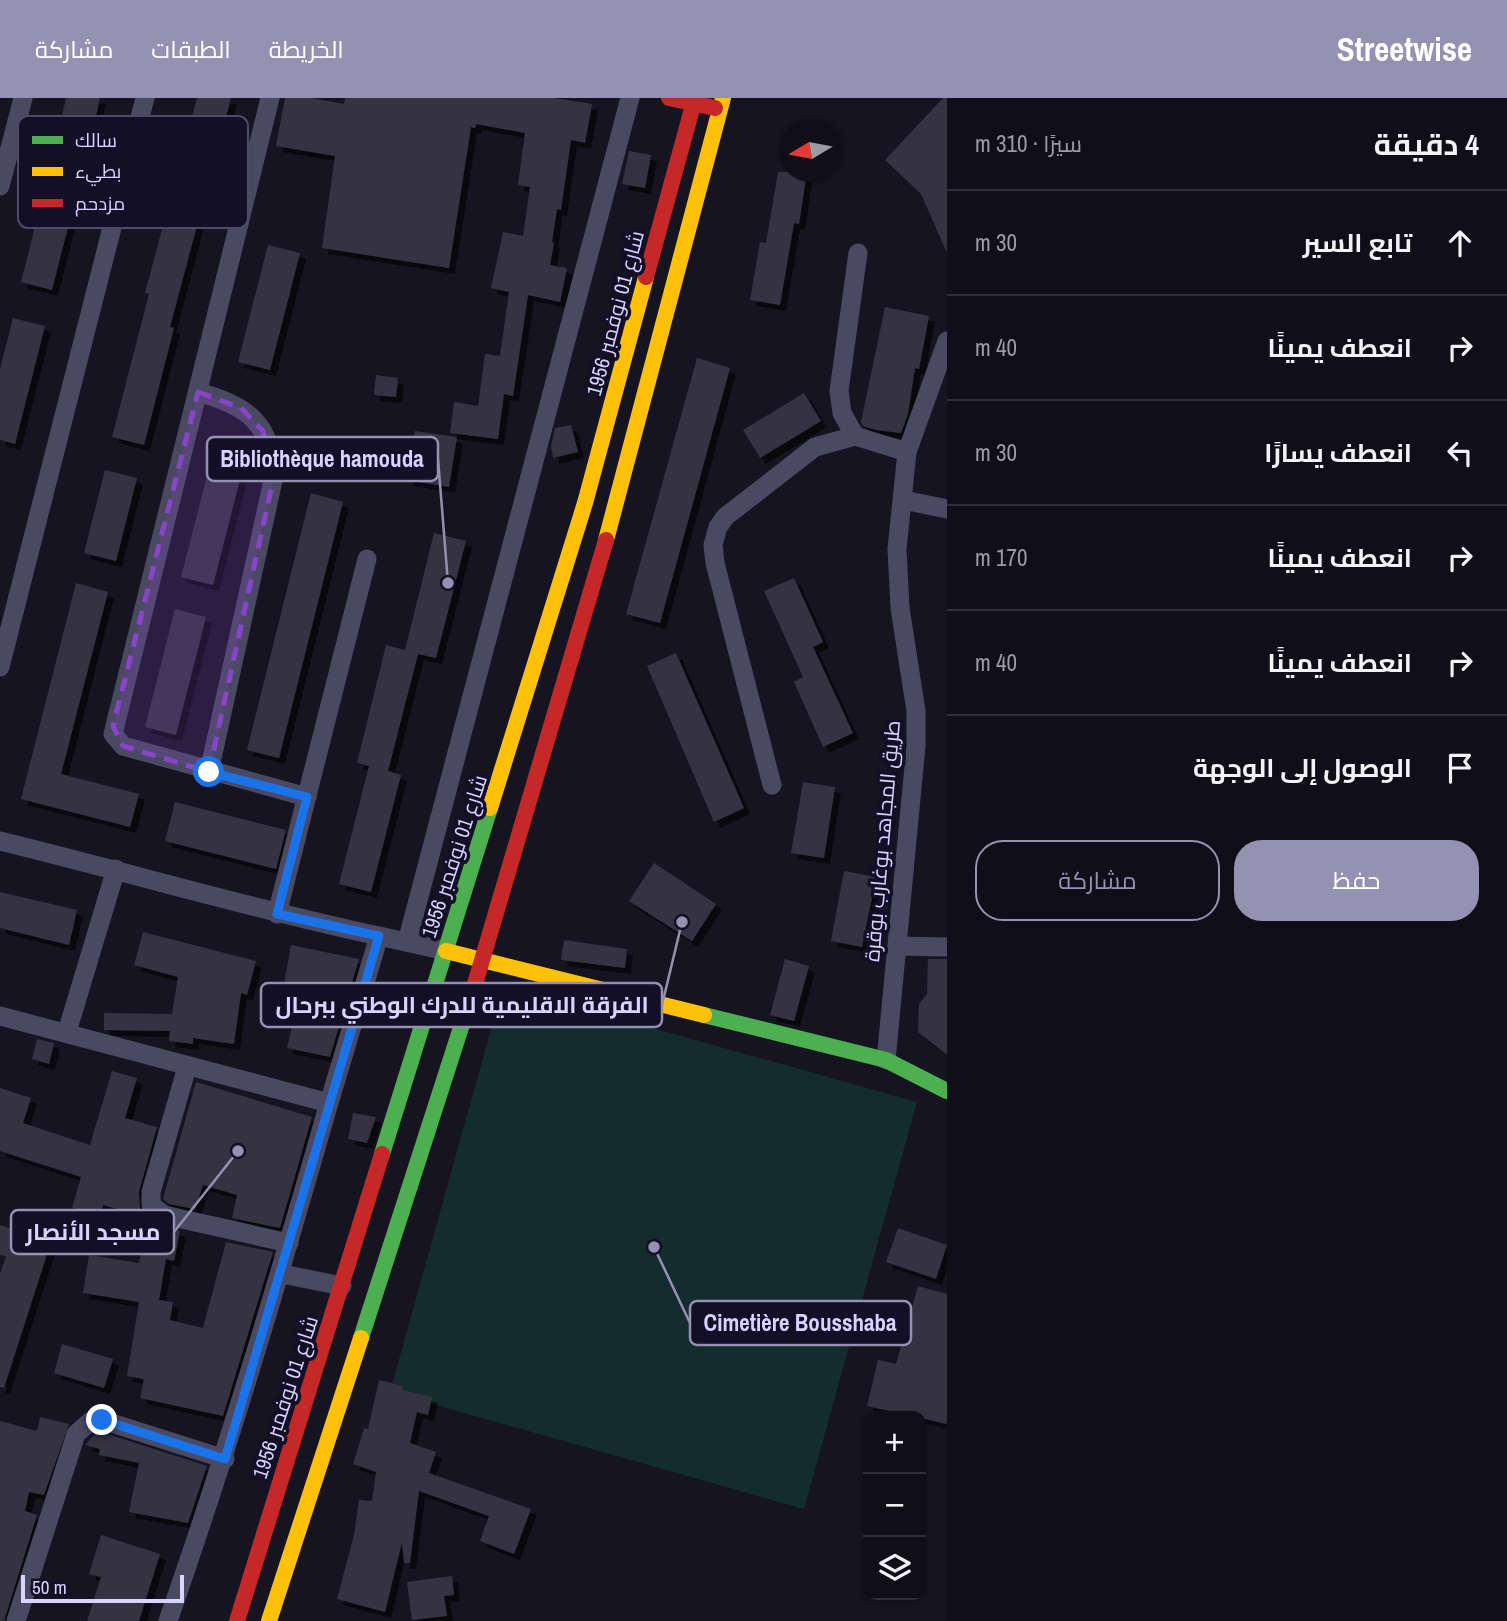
<!DOCTYPE html>
<html lang="ar">
<head>
<meta charset="utf-8">
<style>
  :root { --surface:#100f19; --page:#1e1d26; --text:#f1f3f6; --muted:#9c9ca2; --line:#302f38; --accent:#9591b1 }
  body { margin:0; font-family:"Archivo Narrow",Cairo,sans-serif; background:var(--page); color:var(--text); direction:rtl }
  .controls { position:absolute; right:21px; bottom:21px; display:grid; overflow:hidden; border-radius:14px; box-shadow:0 2px 5px #0004 }
  .controls button { width:63px; height:63px; display:grid; place-items:center; padding:0; border:0; border-bottom:2px solid var(--line); background:var(--surface); color:var(--text); font:35px sans-serif }
  .compass { position:absolute; left:779px; top:21px; width:63px; height:63px; border-radius:50%; background:var(--surface); box-shadow:0 2px 5px #0004; rotate:260deg }
  .scale { position:absolute; left:21px; bottom:18px; width:163px; box-sizing:border-box; padding-left:7px; border:4px solid #d9d4ff; border-top:0; font-size:19px; line-height:24px; white-space:nowrap; color:#d9d4ff; -webkit-text-stroke:5px #130f26; paint-order:stroke }
  .stop { position:absolute; width:21px; height:21px; margin:-16px; border:5px solid #1a73e8; border-radius:50%; background:#fff }
  .stop.end { background:#1a73e8; border-color:#fff; box-shadow:0 2px 7px #0008 }
  .list { margin:0; padding:0; list-style:none }
  h2 { display:flex; justify-content:space-between; align-items:center; height:91px; margin:0; padding:0 28px; font-size:30px }
  h2 small { font-size:23px; font-weight:400; color:var(--muted) }
  .list li { display:grid; grid-template-columns:46px 1fr auto; gap:21px; align-items:center; box-sizing:border-box; height:105px; padding:0 28px; border-top:2px solid var(--line) }
  .list b { display:block; font-size:26px; white-space:nowrap }
  .list em { font-size:23px; font-style:normal; color:var(--muted) }
  .actions { display:flex; gap:14px; padding:21px 28px }
  .actions a { flex:1; padding:16px 0; border:2px solid var(--accent); border-radius:28px; text-align:center; font-size:24px; color:var(--accent) }
  .actions .main { background:var(--accent); color:#fff }
  .icon { flex:none; width:38px; height:38px; fill:none; stroke:currentColor; stroke-width:2; stroke-linecap:round; stroke-linejoin:round }
  .map { position:relative; flex:none; width:947px; height:1523px; overflow:hidden; direction:ltr }
  header { display:flex; align-items:center; gap:42px; box-sizing:border-box; height:98px; padding:0 35px; background:var(--accent); color:#fff }
  header strong { font-size:33px }
  nav { display:flex; gap:38px; margin-inline-start:auto; font-size:24px }
  main { display:flex }
  aside { flex:1; background:var(--surface) }
  .map>svg:first-child { display:block }
</style>
</head>
<body>
<header>
<strong>Streetwise</strong>
<nav><a>الخريطة</a><a>الطبقات</a><a>مشاركة</a></nav>
</header>
<main>
<aside>
<h2>4 دقيقة<small>سيرًا · 310 m</small></h2>
<ul class="list">
<li><svg class="icon" aria-label="ahead" viewBox="0 0 24 24"><path d="M12 20V5M6 11l6-6 6 6"/></svg><div><b>تابع السير</b></div><em>30 m</em></li>
<li><svg class="icon" aria-label="right" viewBox="0 0 24 24"><path d="M7 20v-9h11M14 6l5 5-5 5"/></svg><div><b>انعطف يمينًا</b></div><em>40 m</em></li>
<li><svg class="icon" aria-label="left" viewBox="0 0 24 24"><path d="M17 20v-9H6M10 6l-5 5 5 5"/></svg><div><b>انعطف يسارًا</b></div><em>30 m</em></li>
<li><svg class="icon" aria-label="right" viewBox="0 0 24 24"><path d="M7 20v-9h11M14 6l5 5-5 5"/></svg><div><b>انعطف يمينًا</b></div><em>170 m</em></li>
<li><svg class="icon" aria-label="right" viewBox="0 0 24 24"><path d="M7 20v-9h11M14 6l5 5-5 5"/></svg><div><b>انعطف يمينًا</b></div><em>40 m</em></li>
<li><svg class="icon" aria-label="arrive" viewBox="0 0 24 24"><path d="M6 21V4h12l-3 4 3 4H6"/></svg><div><b>الوصول إلى الوجهة</b></div></li>
</ul>
<div class="actions"><a class="main">حفظ</a><a>مشاركة</a></div>
</aside>
<div class="map">
<svg width="947" height="1523" viewBox="0 0 947 1523">
  <defs>
    <filter id="shadow"><feDropShadow dx="6" dy="6" stdDeviation="0" flood-color="#0009"/></filter>
  </defs>
  <rect width="100%" height="100%" fill="#161421"/>
  <!-- green -->
  <path fill="#132c2d" d="M503,888l414,116 -113,407 -414,-117z"/>
  <!-- building -->
  <g fill="#343243" filter="url(#shadow)">
    <path d="M66,0h34l-6,26 -32,-8z"/>
    <path d="M197,0h34l-61,229 4,1 -30,117 -32,-8 37,-143 -4,-1z"/>
    <path d="M285,0h27l32,6 1,-6h209l38,6 -7,39 -14,-3 -10,70 -4,-1 -5,33 2,1 -4,22 17,3 -7,34 -32,-7 -15,101 -9,-2 -6,45 -48,-6 4,-31 24,4 7,-52 15,2 9,-64 -18,-4 12,-56 20,4 7,-49 -12,-2 7,-52 -49,-9 -1,4 -4,-1 -22,141 -127,-20 13,-92 -59,-10z"/>
    <path d="M943,0h4v155l-26,-59 -36,-34z"/>
    <path d="M629,53l22,4 -6,33 -23,-4z"/>
    <path d="M51,66l31,8 -30,118 -31,-8z"/>
    <path d="M778,74h29l-8,52 -5,-1 -14,82 -30,-5 10,-58 6,1z"/>
    <path d="M268,147l32,8 -30,117 -32,-8z"/>
    <path d="M885,209l44,9 -10,53 -4,-1 -7,46 -7,19 -25,-3 -13,-4 -2,-4z"/>
    <path d="M13,220l32,8 -30,118 -15,-4v-71z"/>
    <path d="M697,260l33,10 -70,255 -34,-9z"/>
    <path d="M376,277l22,3 -2,19 -22,-2z"/>
    <path d="M804,295l17,28 -61,37 -17,-28z"/>
    <path d="M571,327l7,27 -25,6 -2,-12 4,-18z"/>
    <path d="M415,333l42,6 -8,50 -42,-7z"/>
    <path d="M211,362l32,8 -30,117 -32,-8z"/>
    <path d="M105,372l32,8 -21,83 -32,-8z"/>
    <path d="M311,395l32,9 -64,256 -32,-8z"/>
    <path d="M434,435l32,8 -30,117 -18,-4 -30,117 13,4 -30,117 -32,-8 30,-118 -12,-3 29,-118 19,5z"/>
    <path d="M794,480l29,64 -10,5 40,86 -30,14 -29,-65 9,-5 -39,-86z"/>
    <path d="M76,485l32,9 -47,182 78,20 -9,33 -109,-28z"/>
    <path d="M175,511l31,8 -30,118 -31,-8z"/>
    <path d="M676,555l68,155 -30,14 -67,-156z"/>
    <path d="M803,684l32,5 -11,71 -33,-5z"/>
    <path d="M175,704l111,28 -10,39 -111,-28z"/>
    <path d="M654,765l62,41 -24,37 -63,-40z"/>
    <path d="M844,773l32,6 -14,70 -31,-6z"/>
    <path d="M0,794l77,18 -8,35 -69,-17z"/>
    <path d="M143,834l113,29 -9,34 -6,-2 -7,51 -41,-6v6l-24,-3 1,-10 -66,-1v-17l68,1 6,-37 -44,-12z"/>
    <path d="M564,842l63,9 -2,19 -64,-8z"/>
    <path d="M291,847l68,14 -29,98 -43,-9 14,-62 -17,-3z"/>
    <path d="M785,861l24,7 -15,55 -24,-6z"/>
    <path d="M928,861h19v96l-29,-23 1,-28 8,-10z"/>
    <path d="M37,941l17,4 -5,21 -17,-5z"/>
    <path d="M112,973l25,7 -12,40 32,9 -18,65 1,18 7,7 -44,-12 -3,11 -28,-8 9,-31 -81,-26v-63l31,10 -8,25 67,22z"/>
    <path d="M196,984l116,35 -32,111 -48,-10 5,-23 -34,-10 -8,24 -26,-5 -6,-5z"/>
    <path d="M353,1015l23,4 -9,26 -19,-4z"/>
    <path d="M148,1120l13,9 19,4 -6,30 -8,-2 -7,41 14,2 -3,18 33,8 23,-86 47,10 -50,164 -83,-18 4,-19 -17,-3 12,-74 -56,-9 6,-38 50,8z"/>
    <path d="M0,1127l51,17 -47,146 -4,-1v-113l6,-18 -6,-1z"/>
    <path d="M898,1130l49,17 -11,34 -50,-17z"/>
    <path d="M918,1188l29,8v130l-80,-18 11,-46 18,4z"/>
    <path d="M62,1246l51,15 -9,29 -50,-15z"/>
    <path d="M379,1282l24,6 -1,4 30,7 -4,18 -11,-3 -7,31 26,9 -7,21 102,36 -17,45 -34,-13 9,-25 -70,-25 -9,72h-6l-2,-21 -17,70 -48,-13 17,-64 5,-35 13,1 4,-29 -23,-8 11,-36 4,1z"/>
    <path d="M40,1319l29,7 -25,71 -15,-3 -4,19 12,4 -33,106h-4v-200l37,10z"/>
    <path d="M101,1334l106,34 -19,57 -59,-11 10,-49 -40,-8 1,-6 -15,-4 11,-12z"/>
    <path d="M101,1437l59,19 -21,67h-52l14,-44 -12,-3z"/>
    <path d="M452,1478l2,19 -10,1 3,20 -35,4 -5,-38z"/>
  </g>
  <g fill="none" stroke-linecap="round" stroke-linejoin="round">
    <!-- street -->
    <g stroke="#4a4962" stroke-width="19">
      <path d="M270,0l-157,636 10,12 184,51"/>
      <path d="M0,88l23,-88"/>
      <path d="M198,294c48,13 74,31 76,84l-65,296"/>
      <path d="M855,338l-13,-23 -3,-22 19,-138"/>
      <path d="M903,402l44,9"/>
      <path d="M0,569l145,-569"/>
      <path d="M772,687l-57,-222 -2,-18 5,-18 7,-10 90,-70 40,-11 52,16"/>
      <path d="M0,743c127,31 252,68 379,95"/>
      <path d="M277,816l90,-355"/>
      <path d="M407,844l223,-844"/>
      <path d="M897,848l50,1"/>
      <path d="M0,918l329,87c-50,174 -101,347 -161,518"/>
      <path d="M67,934l49,-163"/>
      <path d="M886,962l30,-314v-35l-16,-103 -3,-59 10,-97 40,-111"/>
      <path d="M187,969l-36,125v13l13,10 125,28"/>
      <path d="M329,1005l50,-167 67,15"/>
      <path d="M282,1176l60,12"/>
      <path d="M16,1523l60,-187 15,-13 11,-1 123,39"/>
    </g>
    <!-- fast -->
    <g stroke="#4caf50" stroke-width="16">
      <path d="M704,917l182,45 61,31"/>
      <path d="M382,1056l108,-346"/>
      <path d="M361,1240l114,-354"/>
    </g>
    <!-- slow -->
    <g stroke="#ffc107" stroke-width="16">
      <path d="M606,442l117,-442"/>
      <path d="M490,710l95,-305 61,-226"/>
      <path d="M446,853l258,64"/>
      <path d="M269,1523l92,-283"/>
    </g>
    <!-- jam -->
    <g stroke="#c62828" stroke-width="16">
      <path d="M669,0l46,10"/>
      <path d="M646,179l49,-179"/>
      <path d="M475,886l131,-444"/>
      <path d="M237,1523l145,-467"/>
    </g>
  </g>
  <g fill="none" stroke-linecap="round" stroke-linejoin="round">
    <!-- route -->
    <path stroke="#1a73e8" stroke-width="9" d="M102,1322l123,39 154,-523 -102,-22 30,-117 -98,-25"/>
  </g>
  <!-- marked area -->
  <path fill="#8945c9" fill-opacity="0.2" stroke="#8945c9" stroke-width="5" stroke-dasharray="14 9" stroke-linejoin="round" d="M198,294l43,16 22,23 11,45 -65,296 -86,-26 -10,-20z"/>
  <g text-anchor="middle" dominant-baseline="central" stroke-width="7" stroke-linejoin="round" paint-order="stroke">
    <!-- street labels -->
    <g font-size="21" fill="#d9d4ff" stroke="#130f26">
      <text transform="translate(615 215) rotate(-75)">شارع 01 نوفمبر 1956</text>
      <text transform="translate(882 743) rotate(-85)">طريق المجاهد بوغارب بوقرة</text>
      <text transform="translate(454 758) rotate(-72)">شارع 01 نوفمبر 1956</text>
      <text transform="translate(285 1299) rotate(-72)">شارع 01 نوفمبر 1956</text>
    </g>
  </g>
  <!-- legend -->
  <rect x="18" y="18" width="230" height="112" rx="10" fill="#130f26" stroke="#4e4a67" stroke-width="2"/>
  <rect x="32" y="38" width="31" height="8" fill="#4caf50"/>
  <rect x="32" y="69" width="31" height="9" fill="#ffc107"/>
  <rect x="32" y="101" width="31" height="8" fill="#c62828"/>
  <g font-size="19" fill="#d9d4ff">
    <text x="75" y="49">سالك</text>
    <text x="75" y="80">بطيء</text>
    <text x="75" y="112">مزدحم</text>
  </g>
  <!-- callouts -->
  <path fill="none" stroke="#9591b1" stroke-width="2.5" d="M448 485L438 361M682 824L662 907M238 1053L174 1134M654 1149L690 1225"/>
  <g fill="#9591b1" stroke="#130f26" stroke-width="2.5">
    <circle cx="448" cy="485" r="7"/>
    <circle cx="682" cy="824" r="7"/>
    <circle cx="238" cy="1053" r="7"/>
    <circle cx="654" cy="1149" r="7"/>
  </g>
  <g fill="#130f26" stroke="#9591b1" stroke-width="2.5">
    <rect x="207" y="339" width="231" height="44" rx="7"/>
    <rect x="261" y="885" width="401" height="44" rx="7"/>
    <rect x="11" y="1112" width="163" height="44" rx="7"/>
    <rect x="690" y="1203" width="221" height="44" rx="7"/>
  </g>
  <g font-size="23" text-anchor="middle" font-weight="bold" fill="#d9d4ff">
    <text x="322" y="369">Bibliothèque hamouda</text>
    <text x="462" y="915">الفرقة الاقليمية للدرك الوطني ببرحال</text>
    <text x="93" y="1142">مسجد الأنصار</text>
    <text x="800" y="1233">Cimetière Bousshaba</text>
  </g>
</svg>
<div class="controls">
<button>+</button>
<button>−</button>
<button><svg class="icon" aria-label="layers" viewBox="0 0 24 24"><path d="M12 4l9 5-9 5-9-5zM3 14l9 5 9-5"/></svg></button>
</div>
<svg class="compass" viewBox="-18 -18 36 36"><path d="M0-13l5 13h-10z" fill="#e53935"/><path d="M0 13l5-13h-10z" fill="#9c9ca2"/></svg>
<div class="scale">50 m</div>
<div class="stop" style="left:209px;top:674px"></div>
<div class="stop end" style="left:102px;top:1322px"></div>
</div>
</main>
</body>
</html>
